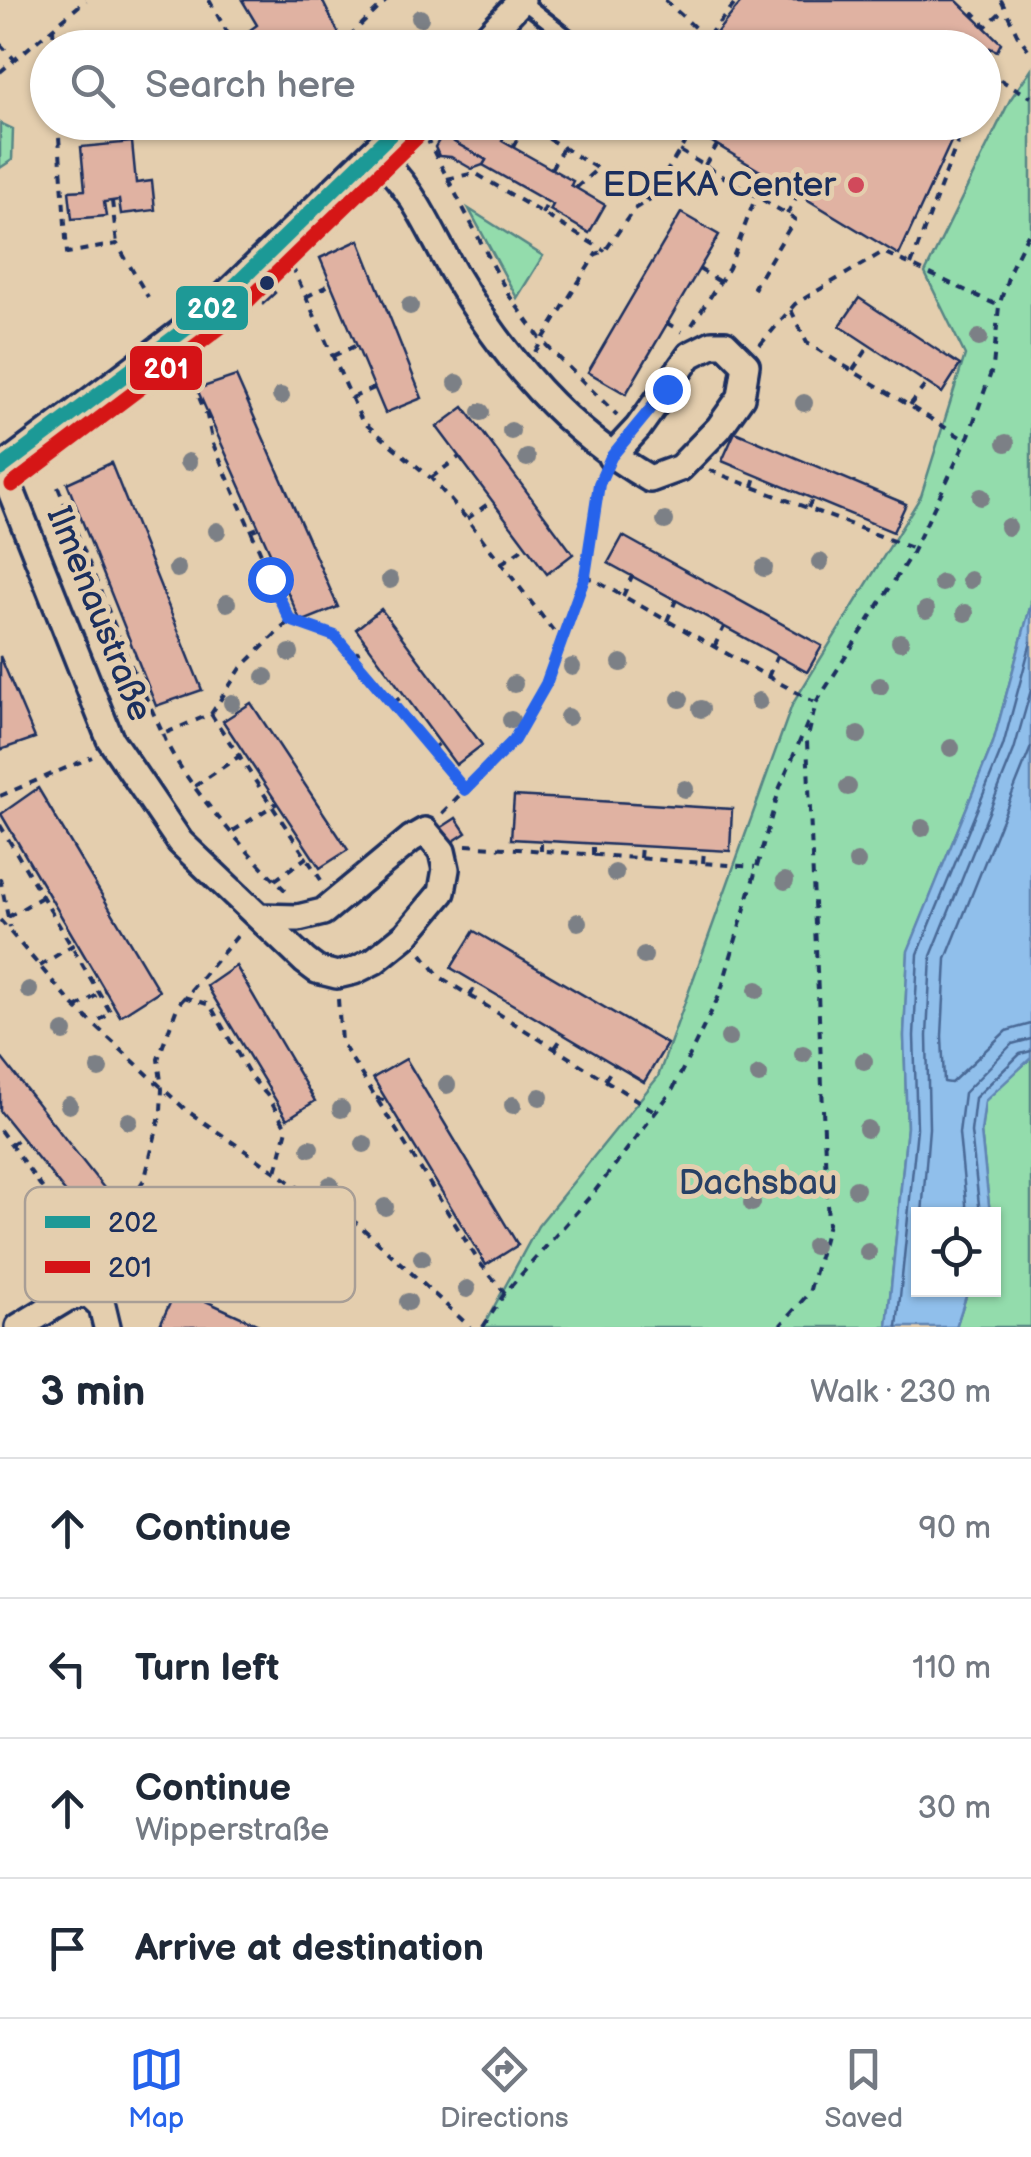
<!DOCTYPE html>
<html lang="en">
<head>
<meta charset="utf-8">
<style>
  :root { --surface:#fff; --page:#f2f2f3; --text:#1f2937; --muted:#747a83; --line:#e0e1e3; --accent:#2563eb }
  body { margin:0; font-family:"Balsamiq Sans",sans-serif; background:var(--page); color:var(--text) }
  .controls { position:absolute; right:30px; bottom:30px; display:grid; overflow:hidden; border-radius:0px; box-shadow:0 2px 8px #0004 }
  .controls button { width:90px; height:90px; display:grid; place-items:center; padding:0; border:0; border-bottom:2px solid var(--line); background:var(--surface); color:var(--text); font:50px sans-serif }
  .stop { position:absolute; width:30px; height:30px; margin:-22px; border:8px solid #2563eb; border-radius:50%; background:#fff }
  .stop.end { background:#2563eb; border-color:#fff; box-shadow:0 2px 10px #0008 }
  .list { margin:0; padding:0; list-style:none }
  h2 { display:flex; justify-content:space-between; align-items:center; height:130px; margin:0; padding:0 40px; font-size:42px }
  h2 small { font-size:32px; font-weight:400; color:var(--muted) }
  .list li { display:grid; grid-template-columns:65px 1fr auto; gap:30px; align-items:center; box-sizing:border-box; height:140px; padding:0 40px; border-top:2px solid var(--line) }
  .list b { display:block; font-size:38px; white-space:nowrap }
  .list p { margin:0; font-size:32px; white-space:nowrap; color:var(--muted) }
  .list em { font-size:32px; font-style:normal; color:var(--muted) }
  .icon { flex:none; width:55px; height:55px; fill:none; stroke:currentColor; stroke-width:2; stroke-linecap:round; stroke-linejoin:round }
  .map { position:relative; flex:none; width:1031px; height:1327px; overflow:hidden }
  .search { position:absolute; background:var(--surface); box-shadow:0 2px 8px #0004; left:30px; right:30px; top:30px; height:110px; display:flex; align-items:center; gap:25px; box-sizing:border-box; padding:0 35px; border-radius:55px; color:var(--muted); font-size:38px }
  .sheet { height:690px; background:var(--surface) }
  nav { display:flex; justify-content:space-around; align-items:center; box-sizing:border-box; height:140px; border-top:2px solid var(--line); background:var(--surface); font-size:28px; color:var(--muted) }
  nav a { display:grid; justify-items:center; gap:5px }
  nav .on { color:var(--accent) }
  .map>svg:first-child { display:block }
</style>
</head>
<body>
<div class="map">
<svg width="1031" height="1327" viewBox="0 0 1031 1327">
  <rect width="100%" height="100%" fill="#e4ceae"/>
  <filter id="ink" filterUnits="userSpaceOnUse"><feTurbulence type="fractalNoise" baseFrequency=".01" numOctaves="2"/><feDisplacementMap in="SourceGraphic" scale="20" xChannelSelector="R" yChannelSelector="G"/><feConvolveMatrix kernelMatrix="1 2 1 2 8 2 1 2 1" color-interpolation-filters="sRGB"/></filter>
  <g filter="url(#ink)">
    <!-- green -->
    <g fill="#93dcac" stroke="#578685" stroke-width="2.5">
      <path d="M1031,69v535l-38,139 -85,209 -4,84 3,91 -20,200h-404l55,-101 120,-149 134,-372 129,-209 44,-141 -40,-82 85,-173z"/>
      <path d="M0,123l13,6 -1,31 -12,8z"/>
      <path d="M469,209l74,47 -26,42z"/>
      <path d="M1031,1058v269h-75l12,-37h26v-76h-4l-9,-82 4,-32z"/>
    </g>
    <!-- water -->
    <path fill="#90bfeb" stroke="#6185b3" stroke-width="2.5" d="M1031,604v454l-46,43 -4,31 9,82h-72v76h50l-12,37h-69l20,-200 -3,-91 4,-85 85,-208z"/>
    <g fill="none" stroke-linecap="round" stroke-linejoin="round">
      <!-- shore -->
      <g stroke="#4a6996" stroke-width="2.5">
        <path d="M1031,747l-85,212 -4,77 2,46 7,1 55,-52 25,-7"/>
        <path d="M922,1214l7,-86 -2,-92 4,-80 83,-206 17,-60"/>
        <path d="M967,1214l-8,-81 5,-40 48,-49 19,-5"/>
        <path d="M980,1214l-9,-82 4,-34 45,-44 11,-3"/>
        <path d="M897,1327l20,-199 -3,-92 4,-82 85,-208 28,-104"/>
      </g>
    </g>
    <!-- building -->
    <g fill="#e0b2a2" stroke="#1b2f5e" stroke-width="2.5">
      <path d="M242,0h80l17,34 -21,14h-13l-6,-8 -13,8h-42l-5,-10 18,-13z"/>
      <path d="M743,0h213l45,43 -4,8 -7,-3 -6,17v-17h-280z"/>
      <path d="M465,122h14l25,15 -2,4 71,40 -2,4 34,20 -16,28 -39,-23 3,-5 -70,-40 3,-5 -32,-18z"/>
      <path d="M679,122h281l-61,133z"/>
      <path d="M454,126l7,3 -7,13 32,18 -3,5 -11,4 -21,-12 -12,-1 -4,-9 10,-17z"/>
      <path d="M132,142l4,41 16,-2 3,29 -34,4 -2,-14 -7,1 -8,1 2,14 -34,3 -3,-28 16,-1 -4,-43z"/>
      <path d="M681,213l38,22 -93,159 -38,-22z"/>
      <path d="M359,240l63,158 -37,15 -65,-155z"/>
      <path d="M270,287l5,6 -12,11 -4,-6z"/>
      <path d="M859,298l101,67 -18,28 -102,-67z"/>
      <path d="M236,376l102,231 -37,15 -104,-233z"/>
      <path d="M464,407l109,147 -26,20 -110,-147z"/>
      <path d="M735,432l171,72 -13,28 -171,-71z"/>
      <path d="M111,463l91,227 -46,16 -89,-223z"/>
      <path d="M623,536l199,110 -15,26 -199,-109z"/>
      <path d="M381,609l101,136 -26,20 -100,-136z"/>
      <path d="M0,656l35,82 -35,12z"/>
      <path d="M251,703l97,147 -28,18 -97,-147z"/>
      <path d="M38,788l121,203 -39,25 -119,-202z"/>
      <path d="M514,796l218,13 -2,42 -219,-12z"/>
      <path d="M456,818l10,15 -17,11 -10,-15z"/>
      <path d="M474,931l193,113 -23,38 -193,-114z"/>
      <path d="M236,966l79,135 -28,18 -80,-133z"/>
      <path d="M0,1056l115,146 -27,18 -88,-109z"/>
      <path d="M406,1059l112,186 -32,20 -113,-187z"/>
      <path d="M177,1288l86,39h-104z"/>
    </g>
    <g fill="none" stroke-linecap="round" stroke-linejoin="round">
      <defs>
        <path id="service" d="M522,1l60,47"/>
        <g id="minor">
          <path d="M476,48l46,-48"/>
          <path d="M374,154c39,32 56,78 81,121 50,84 110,155 195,204l30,-11 39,-40 22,-31 5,-32 -21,-21h-13l-22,11 -52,73 -27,29"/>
          <path d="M2,468l108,271 70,103 125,119 12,9 20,5 17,-4 20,-10 32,-26 36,-43 4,-23 -4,-18 -17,-20 -14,8 -88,73 -25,6 -39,-1"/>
          <path d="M0,469l208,-157 196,-190"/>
          <path d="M19,1327l48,-29 21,-5 14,13 5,21"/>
        </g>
      </defs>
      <!-- service casing -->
      <use href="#service" stroke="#1b2f5e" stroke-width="20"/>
      <!-- minor casing -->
      <use href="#minor" stroke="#1b2f5e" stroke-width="32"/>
      <!-- path -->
      <g stroke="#1b2f5e" stroke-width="4" stroke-dasharray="8 8" stroke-linecap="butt">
        <path d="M209,0l27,48"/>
        <path d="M665,0l41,38"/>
        <path d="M1001,0l16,34 14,19"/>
        <path d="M972,16l2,-3 12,13 19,-18"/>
        <path d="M53,27l1,21"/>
        <path d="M295,42l4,6"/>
        <path d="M0,44l14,15"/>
        <path d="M337,48l50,-48"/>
        <path d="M698,48l40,-48"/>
        <path d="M0,72l86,-72"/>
        <path d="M986,72l45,25"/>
        <path d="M58,122l9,131 50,-9 31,53"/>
        <path d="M521,122l128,78"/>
        <path d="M483,125l1,-3"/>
        <path d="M426,137l82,157 35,48 74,73"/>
        <path d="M513,147l12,-22"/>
        <path d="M680,151l115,68 -41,68 7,4"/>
        <path d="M705,165l12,-20"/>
        <path d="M551,169l12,-21"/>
        <path d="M447,179l28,-6 130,78"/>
        <path d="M576,188l21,-19"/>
        <path d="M112,201l5,43"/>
        <path d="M542,214l6,-12"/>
        <path d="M787,214l11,-20"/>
        <path d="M911,265l54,-143"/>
        <path d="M292,266l70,155 69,57 36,41 95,123"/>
        <path d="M699,269l21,13"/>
        <path d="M306,297l25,-13"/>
        <path d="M791,310l16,33 160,98"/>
        <path d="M667,323l15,9"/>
        <path d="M692,325l37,-57 27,-72"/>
        <path d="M760,345l35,-41 88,-52 116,54"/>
        <path d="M535,352l61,-98 9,-3 29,-42 15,-9 36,-58 -27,-20"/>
        <path d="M333,356l24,-11"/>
        <path d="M853,370l17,-25"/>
        <path d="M193,383l14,33 6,28 77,176 45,16 130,154"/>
        <path d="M352,398l22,-10"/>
        <path d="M910,405l17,-22"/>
        <path d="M709,470l205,79"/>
        <path d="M431,478l28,-21"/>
        <path d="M58,487l70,172 35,75 48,-20 110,166"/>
        <path d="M753,487l4,-14"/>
        <path d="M808,508l5,-11"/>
        <path d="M467,519l25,-18"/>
        <path d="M250,531l10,-4"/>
        <path d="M502,563l24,-17"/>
        <path d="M585,575l229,127"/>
        <path d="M270,579l11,-4"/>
        <path d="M623,596l9,-20"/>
        <path d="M667,621l9,-21"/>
        <path d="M714,647l10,-20"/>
        <path d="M353,656l14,-11"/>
        <path d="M768,677l9,-21"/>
        <path d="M393,703l11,-8"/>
        <path d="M211,714l30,-46 49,-48"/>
        <path d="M163,734c15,43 91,127 125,159"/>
        <path d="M432,749l8,-6"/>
        <path d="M195,786l49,-33"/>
        <path d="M0,796l92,-39"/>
        <path d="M442,813l72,-73 32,-55 39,-110 16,-96"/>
        <path d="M0,825l111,188 -18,11"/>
        <path d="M233,831l44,-28"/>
        <path d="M466,845l289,22"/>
        <path d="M541,851v-11"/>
        <path d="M593,855v-11"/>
        <path d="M640,858l1,-12"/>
        <path d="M703,863l1,-13"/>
        <path d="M0,878l10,49"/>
        <path d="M275,880l36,-26"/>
        <path d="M8,917l39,-23"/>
        <path d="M0,920l73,85 113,105 120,83 52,31 112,103"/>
        <path d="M422,954l18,23 216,135"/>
        <path d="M40,966l36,-23"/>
        <path d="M470,996l7,-13"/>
        <path d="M184,997l26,8 41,72 16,18 20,34 -11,43"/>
        <path d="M338,999l3,43 138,220 26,31"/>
        <path d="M76,1008l29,-18"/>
        <path d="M555,1048l9,-13"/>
        <path d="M605,1080l10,-16"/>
        <path d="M376,1098l11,3"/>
        <path d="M0,1130l57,78 31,60"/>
        <path d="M11,1145l10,-8"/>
        <path d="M53,1202l13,-10"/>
        <path d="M88,1268l57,-90 16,-66 1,-23 -4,-30 20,-54 62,-72"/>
        <path d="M483,1327l22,-34 90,-102 77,-100 48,-97 60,-207 31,-72"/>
        <path d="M779,1327l30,-34 19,-69 -21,-483 9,-38 96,-150 57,-118 24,-68 6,-61 12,-38 20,-40"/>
      </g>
      <!-- service -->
      <use href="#service" stroke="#e4ceae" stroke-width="12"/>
      <!-- minor -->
      <use href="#minor" stroke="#e4ceae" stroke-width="25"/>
      <defs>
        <path id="bus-1" d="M0,469l208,-157 195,-190"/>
        <path id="bus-2" d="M12,485l210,-159 196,-190"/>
      </defs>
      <!-- bus-1 casing -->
      <use href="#bus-1" stroke="#e4ceae" stroke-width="22"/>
      <!-- bus-2 casing -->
      <use href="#bus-2" stroke="#e4ceae" stroke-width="22"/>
      <!-- bus-1 -->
      <use href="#bus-1" stroke="#1e9996" stroke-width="15"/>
      <!-- bus-2 -->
      <use href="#bus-2" stroke="#d51317" stroke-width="15"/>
    </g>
    <!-- trees -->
    <g fill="#7c8086">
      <circle cx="420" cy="18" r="9"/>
      <circle cx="410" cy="306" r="9"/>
      <circle cx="979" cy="338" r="9"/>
      <circle cx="457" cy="383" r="9"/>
      <circle cx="281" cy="396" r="9"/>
      <circle cx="804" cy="403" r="9"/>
      <circle cx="481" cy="412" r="9"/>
      <circle cx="511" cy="431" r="9"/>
      <circle cx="1006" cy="443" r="9"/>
      <circle cx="527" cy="458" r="9"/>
      <circle cx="188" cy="462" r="9"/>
      <circle cx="981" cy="497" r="9"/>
      <circle cx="665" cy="521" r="9"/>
      <circle cx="1008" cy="527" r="9"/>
      <circle cx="217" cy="531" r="9"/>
      <circle cx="820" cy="562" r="9"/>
      <circle cx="764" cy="568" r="9"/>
      <circle cx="177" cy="569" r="9"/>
      <circle cx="390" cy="580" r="9"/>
      <circle cx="970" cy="580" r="9"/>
      <circle cx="942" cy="583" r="9"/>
      <circle cx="227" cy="603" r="9"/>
      <circle cx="926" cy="610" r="9"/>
      <circle cx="965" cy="613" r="9"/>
      <circle cx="900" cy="642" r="9"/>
      <circle cx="290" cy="653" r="9"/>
      <circle cx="621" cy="663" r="9"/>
      <circle cx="572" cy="667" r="9"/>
      <circle cx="265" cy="677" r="9"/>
      <circle cx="514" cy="684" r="9"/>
      <circle cx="880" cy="686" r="9"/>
      <circle cx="680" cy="699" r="9"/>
      <circle cx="759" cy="701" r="9"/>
      <circle cx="232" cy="703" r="9"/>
      <circle cx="701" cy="709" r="9"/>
      <circle cx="568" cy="717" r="9"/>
      <circle cx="511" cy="720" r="9"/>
      <circle cx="858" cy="735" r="9"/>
      <circle cx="951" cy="748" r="9"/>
      <circle cx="848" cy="787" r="9"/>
      <circle cx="685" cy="789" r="9"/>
      <circle cx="922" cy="828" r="9"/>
      <circle cx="857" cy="862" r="9"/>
      <circle cx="615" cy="873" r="9"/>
      <circle cx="785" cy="881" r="9"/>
      <circle cx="578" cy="922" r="9"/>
      <circle cx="644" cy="956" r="9"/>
      <circle cx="29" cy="990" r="9"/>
      <circle cx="757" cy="990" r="9"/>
      <circle cx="64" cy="1032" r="9"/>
      <circle cx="729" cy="1038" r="9"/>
      <circle cx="803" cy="1054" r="9"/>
      <circle cx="864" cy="1061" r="9"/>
      <circle cx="99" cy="1069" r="9"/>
      <circle cx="759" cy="1075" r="9"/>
      <circle cx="447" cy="1085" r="9"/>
      <circle cx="540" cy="1097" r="9"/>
      <circle cx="69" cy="1105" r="9"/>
      <circle cx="513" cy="1105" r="9"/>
      <circle cx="341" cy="1109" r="9"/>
      <circle cx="129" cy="1121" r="9"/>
      <circle cx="867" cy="1129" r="9"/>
      <circle cx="364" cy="1144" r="9"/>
      <circle cx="310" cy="1148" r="9"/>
      <circle cx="330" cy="1185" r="9"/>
      <circle cx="856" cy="1189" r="9"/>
      <circle cx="752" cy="1203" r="9"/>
      <circle cx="385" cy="1207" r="9"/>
      <circle cx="814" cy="1246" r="9"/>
      <circle cx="868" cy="1252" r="9"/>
      <circle cx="422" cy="1258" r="9"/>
      <circle cx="467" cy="1289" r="9"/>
      <circle cx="408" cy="1302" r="9"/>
    </g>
  </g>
  <g fill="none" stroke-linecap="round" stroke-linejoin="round" filter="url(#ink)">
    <!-- route -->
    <path stroke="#2563eb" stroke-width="12" d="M270,579l20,41 45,16 130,154 49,-50 32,-56 39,-108 14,-92 12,-27 56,-68"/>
  </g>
  <!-- markers -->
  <circle fill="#d1495b" stroke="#e4ceae" stroke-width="4" cx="856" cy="185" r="10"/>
  <circle fill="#1b2f5e" stroke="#e4ceae" stroke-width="4" cx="267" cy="283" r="9"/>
  <g text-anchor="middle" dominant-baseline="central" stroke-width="10" stroke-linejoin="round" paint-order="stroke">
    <!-- poi labels -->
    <g font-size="35" fill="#1b2f5e" stroke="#e4ceae" text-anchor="end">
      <text x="836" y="185">EDEKA Center</text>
    </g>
    <!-- street labels -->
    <g font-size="35" fill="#1b2f5e" stroke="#e4ceae">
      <text transform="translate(99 614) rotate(68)">Ilmenaustraße</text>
    </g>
    <!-- park labels -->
    <g font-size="35" fill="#274066" stroke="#e4ceae">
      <text x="758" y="1183">Dachsbau</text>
    </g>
  </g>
  <!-- legend -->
  <rect x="25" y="1187" width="330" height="115" rx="15" fill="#e4ceae" stroke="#a89e96" stroke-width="2.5"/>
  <rect x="45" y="1216" width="45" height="12" fill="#1e9996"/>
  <rect x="45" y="1261" width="45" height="12" fill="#d51317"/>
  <g font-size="28" fill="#1b2f5e">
    <text x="108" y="1232">202</text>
    <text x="108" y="1277">201</text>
  </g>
  <g stroke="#e4ceae" stroke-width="4">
    <rect x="174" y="284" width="76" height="48" rx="10" fill="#1e9996"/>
    <rect x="128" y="344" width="76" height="48" rx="10" fill="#d51317"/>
  </g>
  <g font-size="28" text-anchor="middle" font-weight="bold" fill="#fff">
    <text x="212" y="318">202</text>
    <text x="166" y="378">201</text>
  </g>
</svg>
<div class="controls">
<button><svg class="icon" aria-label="locate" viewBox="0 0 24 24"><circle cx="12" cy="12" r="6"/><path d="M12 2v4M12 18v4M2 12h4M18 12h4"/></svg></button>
</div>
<div class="stop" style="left:270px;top:579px"></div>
<div class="stop end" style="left:667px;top:389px"></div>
<div class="search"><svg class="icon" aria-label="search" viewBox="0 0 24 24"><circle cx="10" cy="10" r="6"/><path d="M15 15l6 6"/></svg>Search here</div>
</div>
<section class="sheet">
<h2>3 min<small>Walk · 230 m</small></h2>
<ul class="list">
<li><svg class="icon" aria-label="ahead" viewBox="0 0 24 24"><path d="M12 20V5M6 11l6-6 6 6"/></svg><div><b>Continue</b></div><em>90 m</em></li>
<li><svg class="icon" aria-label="left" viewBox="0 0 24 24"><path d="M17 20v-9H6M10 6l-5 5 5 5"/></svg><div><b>Turn left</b></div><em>110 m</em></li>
<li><svg class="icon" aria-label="ahead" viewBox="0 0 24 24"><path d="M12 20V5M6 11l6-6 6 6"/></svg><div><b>Continue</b><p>Wipperstraße</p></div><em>30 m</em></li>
<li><svg class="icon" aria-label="arrive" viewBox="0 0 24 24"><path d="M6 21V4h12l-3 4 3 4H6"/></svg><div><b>Arrive at destination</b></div></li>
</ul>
</section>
<nav>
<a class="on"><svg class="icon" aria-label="map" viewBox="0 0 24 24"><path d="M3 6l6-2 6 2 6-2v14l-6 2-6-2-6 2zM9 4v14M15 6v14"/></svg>Map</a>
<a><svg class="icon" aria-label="directions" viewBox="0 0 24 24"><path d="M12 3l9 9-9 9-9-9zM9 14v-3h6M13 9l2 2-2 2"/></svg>Directions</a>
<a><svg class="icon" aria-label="saved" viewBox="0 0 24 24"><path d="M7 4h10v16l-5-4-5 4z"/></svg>Saved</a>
</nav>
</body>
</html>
